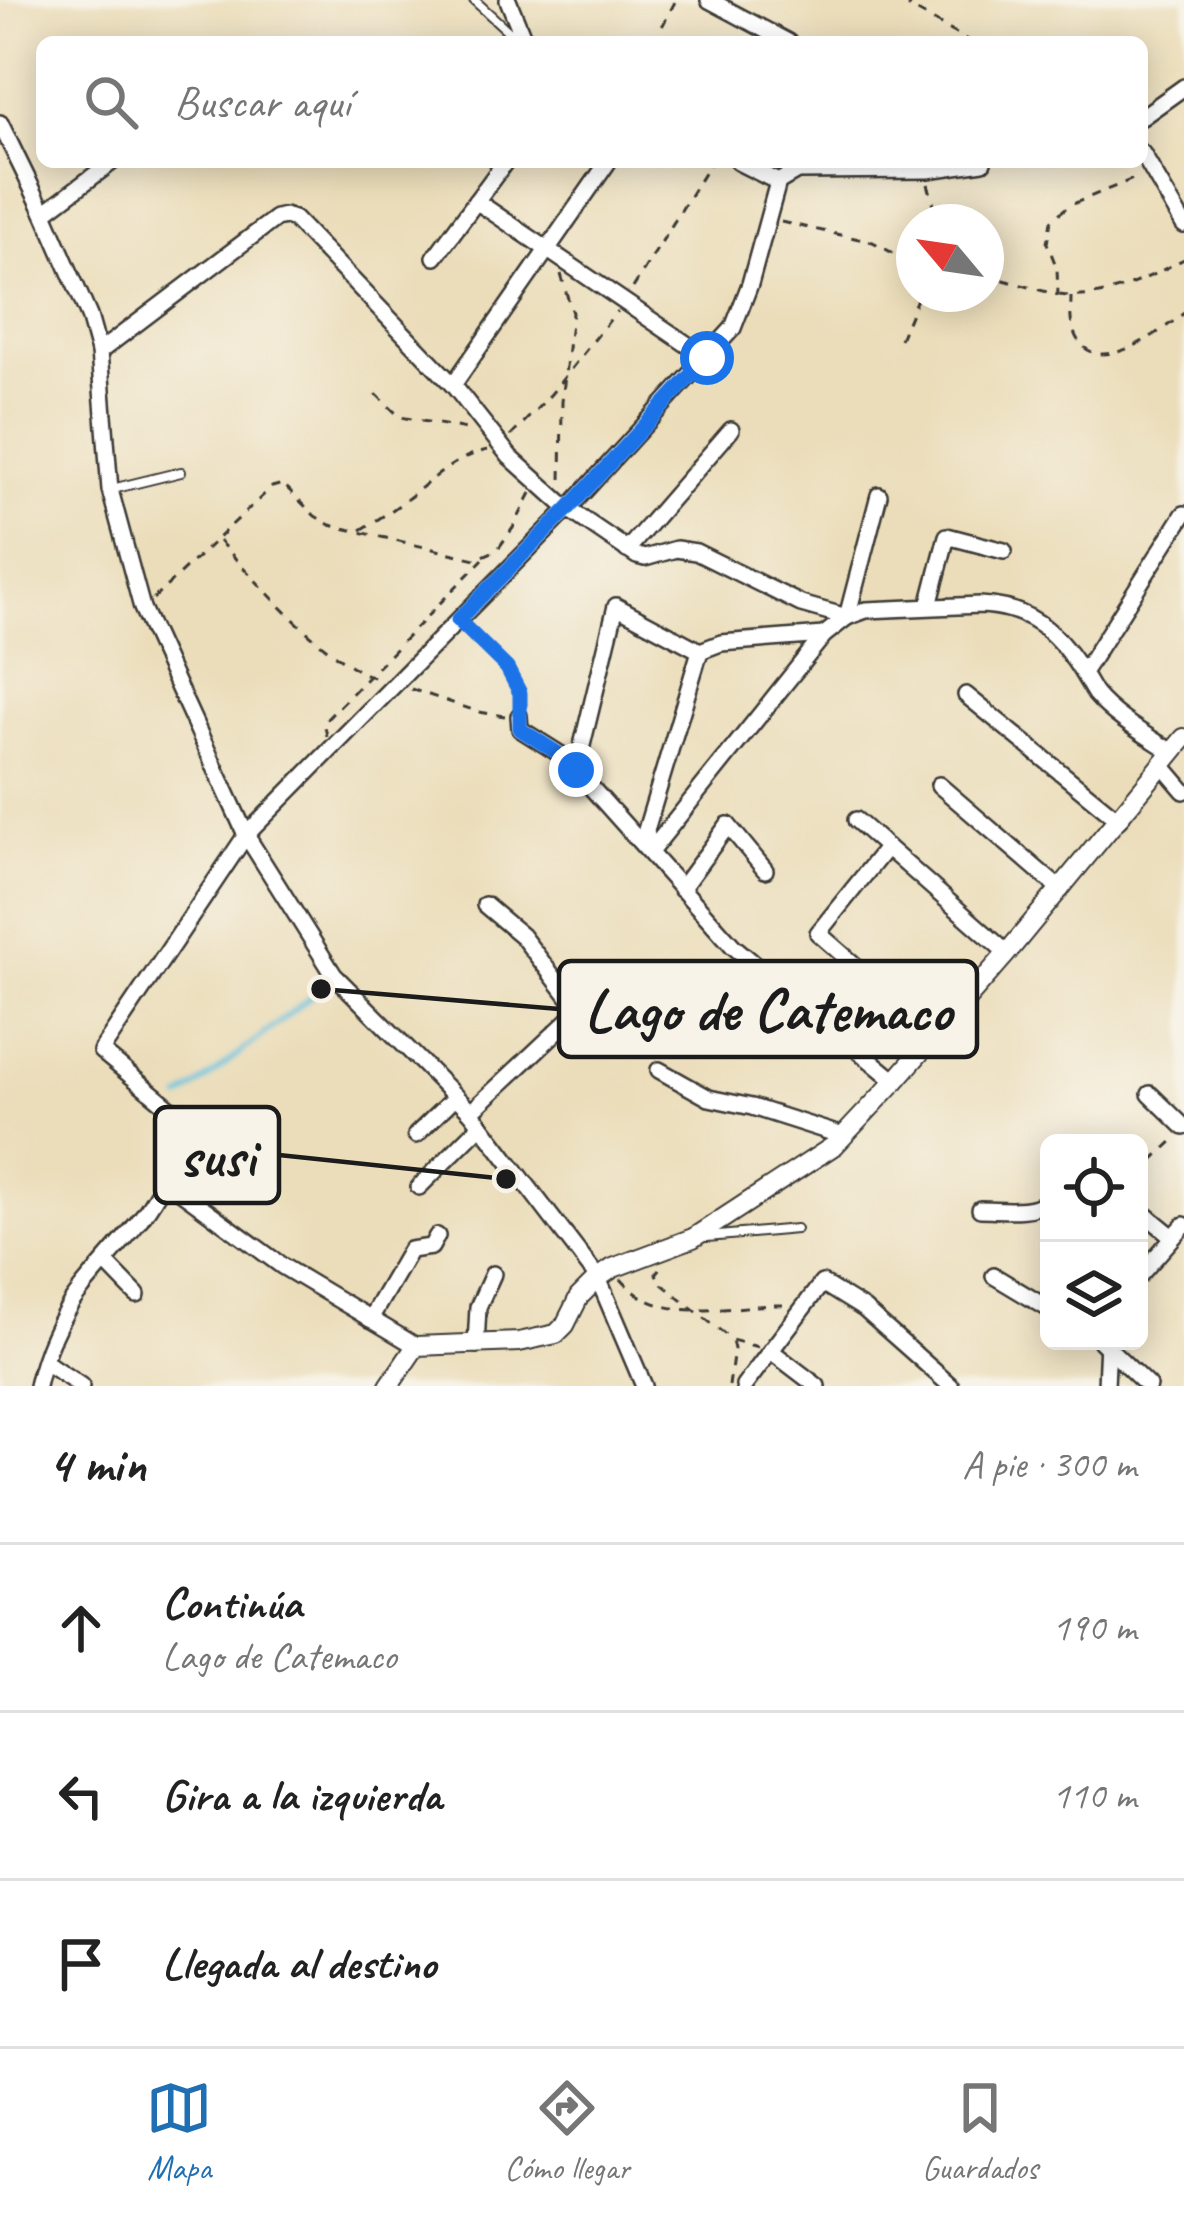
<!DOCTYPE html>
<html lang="es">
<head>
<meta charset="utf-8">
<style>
  :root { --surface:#fff; --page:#f2f2f2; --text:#222; --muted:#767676; --line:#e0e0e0; --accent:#1f6fb2 }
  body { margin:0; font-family:Caveat,sans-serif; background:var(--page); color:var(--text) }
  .controls { position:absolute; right:36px; bottom:36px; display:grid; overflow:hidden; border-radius:18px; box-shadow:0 6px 30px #0003 }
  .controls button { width:108px; height:108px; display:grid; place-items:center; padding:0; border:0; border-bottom:3px solid var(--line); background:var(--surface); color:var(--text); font:60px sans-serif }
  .compass { position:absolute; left:896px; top:204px; width:108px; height:108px; border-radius:50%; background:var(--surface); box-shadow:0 6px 30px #0003; rotate:299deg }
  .stop { position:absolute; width:36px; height:36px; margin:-27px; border:9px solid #1a73e8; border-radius:50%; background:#fff }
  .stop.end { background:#1a73e8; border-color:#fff; box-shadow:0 3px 12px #0008 }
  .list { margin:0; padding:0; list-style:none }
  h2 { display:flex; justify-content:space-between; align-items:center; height:156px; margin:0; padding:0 48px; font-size:51px }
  h2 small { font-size:39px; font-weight:400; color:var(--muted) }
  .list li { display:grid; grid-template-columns:78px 1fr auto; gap:36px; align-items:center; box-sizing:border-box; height:168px; padding:0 48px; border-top:3px solid var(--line) }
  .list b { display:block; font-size:45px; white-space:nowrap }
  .list p { margin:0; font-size:39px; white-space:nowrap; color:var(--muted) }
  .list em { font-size:39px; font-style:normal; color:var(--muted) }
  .icon { flex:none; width:66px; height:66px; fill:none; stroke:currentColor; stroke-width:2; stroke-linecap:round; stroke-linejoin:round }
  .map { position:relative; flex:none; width:1184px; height:1386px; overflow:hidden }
  .search { position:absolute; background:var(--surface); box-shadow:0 6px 30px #0003; left:36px; right:36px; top:36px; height:132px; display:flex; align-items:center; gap:30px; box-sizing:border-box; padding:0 42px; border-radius:18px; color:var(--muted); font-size:45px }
  .sheet { height:660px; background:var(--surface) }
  nav { display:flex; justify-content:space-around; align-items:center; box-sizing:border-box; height:168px; border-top:3px solid var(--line); background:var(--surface); font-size:33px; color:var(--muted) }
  nav a { display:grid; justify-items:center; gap:6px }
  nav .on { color:var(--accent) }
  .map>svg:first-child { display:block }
</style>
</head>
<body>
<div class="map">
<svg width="1184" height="1386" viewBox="0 0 1184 1386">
  <rect width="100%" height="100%" fill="#f7f3e8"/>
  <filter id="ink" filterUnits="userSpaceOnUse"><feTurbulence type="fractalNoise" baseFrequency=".00833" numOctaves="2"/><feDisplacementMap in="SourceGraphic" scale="24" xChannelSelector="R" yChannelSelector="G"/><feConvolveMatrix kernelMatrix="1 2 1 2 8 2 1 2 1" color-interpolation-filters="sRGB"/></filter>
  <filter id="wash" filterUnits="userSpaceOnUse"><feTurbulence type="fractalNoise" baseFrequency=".004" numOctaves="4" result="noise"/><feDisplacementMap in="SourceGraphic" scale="48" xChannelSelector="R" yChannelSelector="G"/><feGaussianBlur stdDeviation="2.7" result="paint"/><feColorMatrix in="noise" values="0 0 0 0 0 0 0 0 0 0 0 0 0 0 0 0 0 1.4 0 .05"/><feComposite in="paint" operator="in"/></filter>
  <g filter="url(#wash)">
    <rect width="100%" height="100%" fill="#ebddb9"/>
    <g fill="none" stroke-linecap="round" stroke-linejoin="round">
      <!-- stream -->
      <path stroke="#61c2df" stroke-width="4.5" d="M181,1099l140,-110"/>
    </g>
  </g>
  <g filter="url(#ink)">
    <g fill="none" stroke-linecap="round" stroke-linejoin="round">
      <defs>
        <g id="service">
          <path d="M474,0l45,41"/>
          <path d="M112,489l69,-17"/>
          <path d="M707,1237l89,-8"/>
        </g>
        <g id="minor">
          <path d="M508,0l17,42"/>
          <path d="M709,0l79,42"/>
          <path d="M1142,117l42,-30"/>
          <path d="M0,123l44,90 45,103 10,36 11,138 32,118 104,227 88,140 137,137 127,166 46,108"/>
          <path d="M1142,153l42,72"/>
          <path d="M738,162l40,20"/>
          <path d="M476,201l231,157"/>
          <path d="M44,213l68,-51"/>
          <path d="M435,257l70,-95"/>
          <path d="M99,352l177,-134 9,-2 9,3 159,166 57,72 58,52 69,47 8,2 31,-9 20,3 105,52 46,13 19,-7 114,-5c49,2 75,25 100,64 5,8 10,17 15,25 20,24 51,41 77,58"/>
          <path d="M453,385l155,-223"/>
          <path d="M627,550l104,-120"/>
          <path d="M929,606l18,-70 57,15"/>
          <path d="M1083,673l101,-159"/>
          <path d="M966,695l153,125"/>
          <path d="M519,716l1,13 43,27 170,190 162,135"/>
          <path d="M1161,764l23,27"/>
          <path d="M576,770l40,-164 84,45 21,-8 103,-8"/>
          <path d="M939,785l122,105"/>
          <path d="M856,820l151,133"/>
          <path d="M887,847l-69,86 117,102"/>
          <path d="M649,850l-3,-20 54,-179"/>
          <path d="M650,852l174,-217 23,-18 32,-122"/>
          <path d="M681,889l47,-64 37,45"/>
          <path d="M659,1070l50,28 43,9 91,29"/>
          <path d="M1150,1094l34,33"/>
          <path d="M471,1112l100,-94 3,-9 -2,-8 -50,-65 -37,-31"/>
          <path d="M416,1135l39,-38"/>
          <path d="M251,1175l-150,-124 145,-216 322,-326 165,-181 17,-44 28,-102 19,-11 131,-1 55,-8"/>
          <path d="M165,1180l117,86 134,80"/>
          <path d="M419,1187l62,-62"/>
          <path d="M980,1209c22,0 50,5 69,-8"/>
          <path d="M1139,1209l34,28"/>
          <path d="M105,1262l32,33"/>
          <path d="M994,1276l55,33"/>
          <path d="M1139,1276l45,-51"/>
          <path d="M370,1319l40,-69 21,-3 6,-11"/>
          <path d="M1101,1341l47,45"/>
          <path d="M476,1345l2,-38 15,-33"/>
          <path d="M771,1351l46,35"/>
          <path d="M45,1362l36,24"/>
          <path d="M37,1386c7,-32 22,-69 43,-95 43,-55 104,-101 94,-179"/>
          <path d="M744,1386l78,-103 42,26 87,77"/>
          <path d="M1106,1386l2,-45"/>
        </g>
        <path id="tertiary" d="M389,1386l27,-40 103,-4 37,-8 9,-9 14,-28 19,-19 15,-10 80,-30 142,-93 60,-64 112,-128 177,-215"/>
      </defs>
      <!-- service casing -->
      <use href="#service" stroke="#3b3934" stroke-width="12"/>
      <!-- minor casing -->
      <use href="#minor" stroke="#3b3934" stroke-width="20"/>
      <!-- tertiary casing -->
      <use href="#tertiary" stroke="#3b3934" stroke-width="22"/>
      <!-- path -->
      <g stroke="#3b3934" stroke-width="3" stroke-dasharray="9 9" stroke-linecap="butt">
        <path d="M913,0l-4,7 62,35"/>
        <path d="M654,42l22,-42"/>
        <path d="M928,184l11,38"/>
        <path d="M781,222l92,20 41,23"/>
        <path d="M561,274l11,39 -10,89 -1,82"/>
        <path d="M986,275l72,20 -1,-27 -10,-25 4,-22 17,-15 72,-30"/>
        <path d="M633,288l78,-126"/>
        <path d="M1059,295c45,7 86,-16 125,-36"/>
        <path d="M1071,297c0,9 -1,21 1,29 16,60 86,8 112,-13"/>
        <path d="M900,339l19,-45"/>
        <path d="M376,394l24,23 72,13"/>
        <path d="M511,436l40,-42 66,-83"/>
        <path d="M361,530c14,-9 29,-18 42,-28 28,-20 50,-45 85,-52"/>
        <path d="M219,541c38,40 108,123 160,138"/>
        <path d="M153,599l119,-112 11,-3 32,32 15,9 146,34 21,-9 16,-22 18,-35"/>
        <path d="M469,630c21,19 51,42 50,73"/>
        <path d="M411,689l68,23 26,4"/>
        <path d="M327,736l-3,-14 159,-163"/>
        <path d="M1139,1173l38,-36"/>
        <path d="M660,1269l-4,5 6,10 70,56 26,7"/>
        <path d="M621,1279c42,50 111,24 167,26"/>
        <path d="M729,1386l5,-37 -2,-8"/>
      </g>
      <!-- service -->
      <use href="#service" stroke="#fff" stroke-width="8"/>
      <!-- minor -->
      <use href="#minor" stroke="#fff" stroke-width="15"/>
      <!-- tertiary -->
      <use href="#tertiary" stroke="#fff" stroke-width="18"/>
    </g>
  </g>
  <g fill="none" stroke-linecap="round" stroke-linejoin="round" filter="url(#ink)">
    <!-- route -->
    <path stroke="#1a73e8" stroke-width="15" d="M576,770l-14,-14 -42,-27v-36l-13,-25 -49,-48 110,-111 139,-151"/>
  </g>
  <!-- callouts -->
  <path fill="none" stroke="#1c1c1c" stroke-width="4.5" d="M321 989L559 1009M506 1179L279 1155"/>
  <g fill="#1c1c1c" stroke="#f7f3e8" stroke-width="4.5">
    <circle cx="321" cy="989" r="12"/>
    <circle cx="506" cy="1179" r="12"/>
  </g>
  <g fill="#f7f3e8" stroke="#1c1c1c" stroke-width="4.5">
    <rect x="559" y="961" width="418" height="96" rx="12"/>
    <rect x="155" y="1107" width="124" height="96" rx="12"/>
  </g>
  <g font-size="60" text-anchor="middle" font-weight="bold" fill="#1c1c1c">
    <text x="768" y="1030">Lago de Catemaco</text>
    <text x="217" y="1176">susi</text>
  </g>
</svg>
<div class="controls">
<button><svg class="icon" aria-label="locate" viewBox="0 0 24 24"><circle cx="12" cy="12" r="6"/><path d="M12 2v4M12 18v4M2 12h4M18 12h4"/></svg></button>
<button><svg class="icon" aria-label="layers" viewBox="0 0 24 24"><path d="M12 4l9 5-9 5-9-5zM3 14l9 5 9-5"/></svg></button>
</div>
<svg class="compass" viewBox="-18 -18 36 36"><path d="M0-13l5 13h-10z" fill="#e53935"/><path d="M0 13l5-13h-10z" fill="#767676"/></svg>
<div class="stop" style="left:707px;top:358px"></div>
<div class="stop end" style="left:576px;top:770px"></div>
<div class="search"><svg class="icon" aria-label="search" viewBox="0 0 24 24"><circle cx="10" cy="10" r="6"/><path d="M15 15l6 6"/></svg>Buscar aquí</div>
</div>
<section class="sheet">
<h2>4 min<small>A pie · 300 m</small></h2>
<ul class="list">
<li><svg class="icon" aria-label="ahead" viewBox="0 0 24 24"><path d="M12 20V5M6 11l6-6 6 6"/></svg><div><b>Continúa</b><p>Lago de Catemaco</p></div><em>190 m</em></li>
<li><svg class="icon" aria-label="left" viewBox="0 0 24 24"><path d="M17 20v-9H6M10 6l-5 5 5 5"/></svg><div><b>Gira a la izquierda</b></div><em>110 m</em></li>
<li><svg class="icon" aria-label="arrive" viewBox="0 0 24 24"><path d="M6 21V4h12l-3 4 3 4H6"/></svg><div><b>Llegada al destino</b></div></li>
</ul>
</section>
<nav>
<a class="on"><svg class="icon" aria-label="map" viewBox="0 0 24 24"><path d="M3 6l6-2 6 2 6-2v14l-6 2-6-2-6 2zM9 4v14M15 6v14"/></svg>Mapa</a>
<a><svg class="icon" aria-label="directions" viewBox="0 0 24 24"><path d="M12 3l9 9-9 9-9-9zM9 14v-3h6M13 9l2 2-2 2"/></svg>Cómo llegar</a>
<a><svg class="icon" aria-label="saved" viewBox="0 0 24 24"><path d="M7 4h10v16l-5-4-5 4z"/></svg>Guardados</a>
</nav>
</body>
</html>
